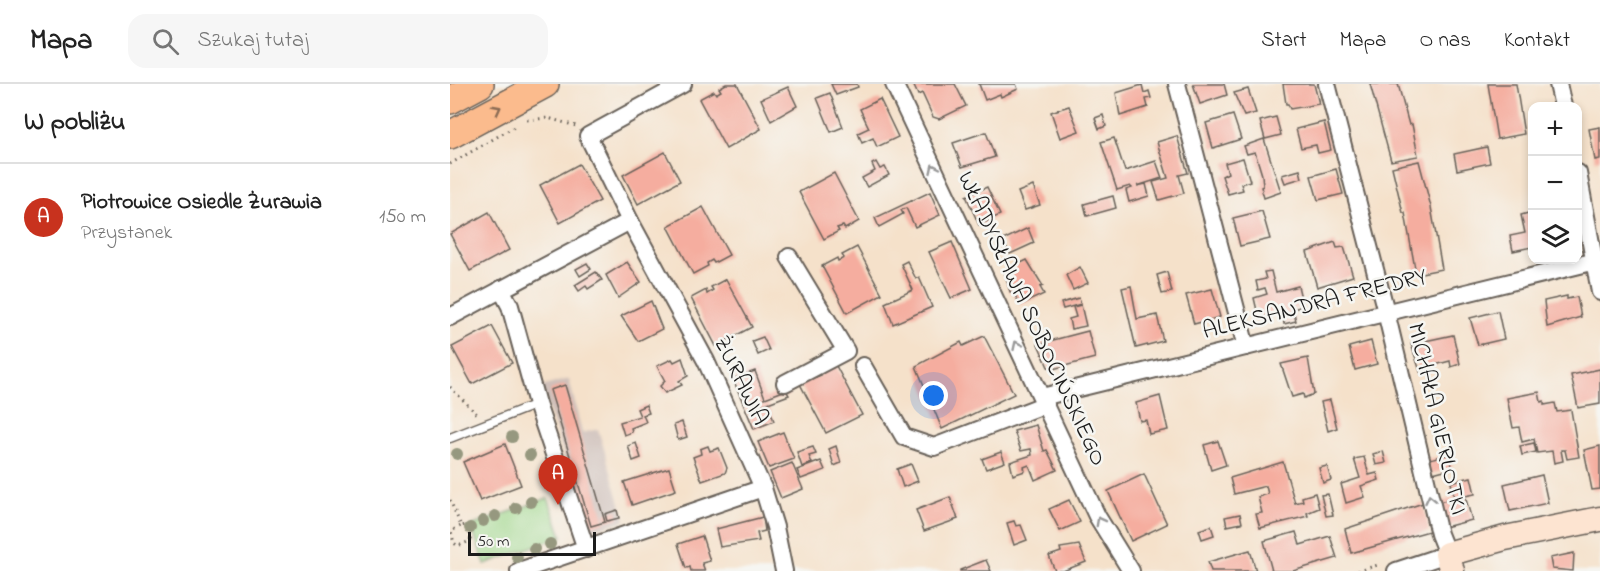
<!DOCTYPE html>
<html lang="pl">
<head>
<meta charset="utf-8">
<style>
  :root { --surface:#fff; --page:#f6f6f6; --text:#222; --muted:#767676; --line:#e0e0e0; --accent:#c8321e }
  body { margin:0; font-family:"Indie Flower",sans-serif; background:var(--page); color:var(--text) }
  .controls { position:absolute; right:18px; top:18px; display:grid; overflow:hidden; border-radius:12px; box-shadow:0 3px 9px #0003 }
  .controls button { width:54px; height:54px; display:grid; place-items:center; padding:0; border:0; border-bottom:2px solid var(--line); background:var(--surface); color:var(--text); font:30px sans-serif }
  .scale { position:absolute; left:18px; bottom:15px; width:128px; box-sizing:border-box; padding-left:6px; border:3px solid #1c1c1c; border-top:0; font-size:16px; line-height:21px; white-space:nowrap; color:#1c1c1c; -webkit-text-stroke:4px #f6f6f2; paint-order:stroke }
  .you { position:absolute; left:484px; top:312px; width:21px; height:21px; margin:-15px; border:4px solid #fff; border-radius:50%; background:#1a73e8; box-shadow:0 0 0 9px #1a73e833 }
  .badge { display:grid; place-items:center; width:39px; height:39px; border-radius:50%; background:var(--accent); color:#fff; font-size:20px; font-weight:700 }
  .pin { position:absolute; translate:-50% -50px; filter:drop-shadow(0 2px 3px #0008) }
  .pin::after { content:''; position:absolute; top:32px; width:21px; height:18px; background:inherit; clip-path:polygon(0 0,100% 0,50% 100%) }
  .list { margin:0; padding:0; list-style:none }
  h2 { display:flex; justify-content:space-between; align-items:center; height:78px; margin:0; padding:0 24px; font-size:26px }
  h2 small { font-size:20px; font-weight:400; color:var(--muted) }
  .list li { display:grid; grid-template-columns:39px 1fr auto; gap:18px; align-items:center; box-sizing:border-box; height:108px; padding:0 24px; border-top:2px solid var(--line) }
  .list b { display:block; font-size:22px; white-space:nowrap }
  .list p { margin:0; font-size:20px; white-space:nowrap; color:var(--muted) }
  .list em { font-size:20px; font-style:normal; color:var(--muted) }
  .icon { flex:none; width:33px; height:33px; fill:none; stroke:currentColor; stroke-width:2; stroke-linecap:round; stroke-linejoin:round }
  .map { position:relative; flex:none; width:1150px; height:487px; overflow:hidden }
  header { display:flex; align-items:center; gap:36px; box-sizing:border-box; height:84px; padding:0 30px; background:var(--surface); border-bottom:2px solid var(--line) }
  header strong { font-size:28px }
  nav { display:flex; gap:33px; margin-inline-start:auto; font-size:21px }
  .search { width:420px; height:54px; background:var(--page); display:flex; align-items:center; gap:15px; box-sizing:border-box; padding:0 21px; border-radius:18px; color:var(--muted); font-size:22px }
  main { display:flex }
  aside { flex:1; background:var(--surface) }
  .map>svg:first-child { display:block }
</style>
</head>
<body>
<header>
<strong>Mapa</strong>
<div class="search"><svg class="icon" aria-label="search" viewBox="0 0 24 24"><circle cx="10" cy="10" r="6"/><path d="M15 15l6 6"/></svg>Szukaj tutaj</div>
<nav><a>Start</a><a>Mapa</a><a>O nas</a><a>Kontakt</a></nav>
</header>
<main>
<aside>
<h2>W pobliżu<small></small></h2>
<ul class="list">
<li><span class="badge">A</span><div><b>Piotrowice Osiedle Żurawia</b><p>Przystanek</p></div><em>150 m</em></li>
</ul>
</aside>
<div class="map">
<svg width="1150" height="487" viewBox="0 0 1150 487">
  <rect width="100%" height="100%" fill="#f6f6f2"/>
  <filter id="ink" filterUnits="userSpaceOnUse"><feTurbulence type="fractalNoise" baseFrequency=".0167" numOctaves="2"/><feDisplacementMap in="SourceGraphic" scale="12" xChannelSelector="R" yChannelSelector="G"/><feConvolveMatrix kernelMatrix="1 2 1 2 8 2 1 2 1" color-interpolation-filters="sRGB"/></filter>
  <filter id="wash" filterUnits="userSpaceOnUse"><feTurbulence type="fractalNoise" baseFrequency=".008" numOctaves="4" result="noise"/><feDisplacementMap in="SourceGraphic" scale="24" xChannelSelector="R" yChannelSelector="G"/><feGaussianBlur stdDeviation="1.35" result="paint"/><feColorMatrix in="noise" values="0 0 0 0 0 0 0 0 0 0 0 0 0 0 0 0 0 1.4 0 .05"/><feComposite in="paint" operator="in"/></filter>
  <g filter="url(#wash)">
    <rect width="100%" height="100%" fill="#f5e1ca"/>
    <!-- industrial -->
    <path fill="#cfc0ba" d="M119,295l13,54 16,-4 27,91 -35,11 -49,-144z"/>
    <!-- green -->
    <path fill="#9dd587" stroke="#5c7852" stroke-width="1.5" d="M98,414l14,38 -77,28 -14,-38z"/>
    <g id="blocks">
      <!-- building -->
      <g fill="#f5ad9f">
        <path d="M276,0h11l24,45 -35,20 -27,-50 15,-8 2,3 5,-3 -2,-3z"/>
        <path d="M381,0h26l1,3 -22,8z"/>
        <path d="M463,0h42l11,22 -27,13 -6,-2 -11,-24 -4,2z"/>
        <path d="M529,0h37l2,5 -17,8 -1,-3 -15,6z"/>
        <path d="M743,0h31l3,11 -27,9z"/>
        <path d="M833,0h31l5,20 -29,5 -2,-5h-2z"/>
        <path d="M920,0h28l11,41 3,-1 6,32 -27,5z"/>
        <path d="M1038,0h28l8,50 -27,5z"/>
        <path d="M692,1l2,8 5,-2 2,7 -5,1 2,8 -28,9 -4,-23z"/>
        <path d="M338,3l9,19 -26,15 -10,-22z"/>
        <path d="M798,5l8,24 -12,3 -10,-23z"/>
        <path d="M380,9l13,34 -12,5 -14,-34z"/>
        <path d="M430,15l18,38 -21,10 -4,-9 -11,5 -4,-10 11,-5 -9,-19z"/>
        <path d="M619,22l10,25 -19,7 -9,-26z"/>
        <path d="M653,31l3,11 -7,3 -4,-11z"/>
        <path d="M783,31l8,24 -28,9 -7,-25z"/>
        <path d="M826,33l5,18 -16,4 -5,-18z"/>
        <path d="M874,38l7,28 -13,3 -2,-8 -15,3 -5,-19z"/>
        <path d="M1150,43v32l-5,1 -6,-31z"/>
        <path d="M536,48l9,25 -33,10 -9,-24z"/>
        <path d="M727,52l11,37 -9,2 5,18 -25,7 -6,-18 15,-4 -11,-36z"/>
        <path d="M664,54l11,33 31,-10 6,17 -25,8 9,-2 3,12 -20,6 -3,-12 6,-2 -2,-2 -13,4 -16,-48z"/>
        <path d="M814,55l17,53 -17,6 -3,-11 2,-1 -1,-11 -7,-23 -8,2 -3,-8z"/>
        <path d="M1037,63l3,16 -33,7 -3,-16z"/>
        <path d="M215,68l15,29 -42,23 -15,-29z"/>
        <path d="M793,74l7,23 -9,3 2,6 -15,4 -6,-18 6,-3 -3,-10z"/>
        <path d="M969,77l12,46 11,62 -26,5 -11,-61h-2l-11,-46z"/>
        <path d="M426,78l4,7 5,-2 4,8 -22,12 -5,-9 13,-7 -3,-7z"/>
        <path d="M129,80l21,37 -40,22 -20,-38z"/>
        <path d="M886,85l7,25 -25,6 -7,-24z"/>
        <path d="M850,86l2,8 -17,5 -3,-8z"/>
        <path d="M384,89l25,48 -14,8 -2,-3 -6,2 2,3 -15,8 -25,-47z"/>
        <path d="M583,102l7,19 -15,5 -7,-18z"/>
        <path d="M537,103l13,28 -21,10 -13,-29z"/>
        <path d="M480,108l10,23 -25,12 -9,-19 -5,2 2,4 -24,13 -4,-9z"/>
        <path d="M663,112l3,12 -29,8 -3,-12z"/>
        <path d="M253,123l26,48 -15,8 -2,-3 -5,3 1,3 -15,8 -25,-48z"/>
        <path d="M812,127l8,28 -30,7 -7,-28z"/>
        <path d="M39,128l20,38 -39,21 -20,-37z"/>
        <path d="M1082,128v35l-19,4 -3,-15 15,-3 -4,-18z"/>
        <path d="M578,144l6,15 -24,11 -7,-14z"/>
        <path d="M502,158l20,47 -21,9 -22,-46z"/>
        <path d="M885,158l2,6 7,-1 9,29 -36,11 -10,-35z"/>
        <path d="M407,163l25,47 -35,19 -25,-47 15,-8 1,3 6,-3 -2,-3z"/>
        <path d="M577,176l16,26 -3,1 4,7 -24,11 -6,-12 -4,-1 -6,-21z"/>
        <path d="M457,177l9,18 3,-2 13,30 -39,17 -8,-21 28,-13 -12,-26z"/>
        <path d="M177,178l14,20 -23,16 -12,-23z"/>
        <path d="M137,179l4,6 -11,7 -4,-7z"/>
        <path d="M630,183l8,16 -15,7 -7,-15z"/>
        <path d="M821,187l5,21 22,-6 5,20 -10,3 3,12 -12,3 -2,-12 -23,7 -5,-21 13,-4 -2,-6 -7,2 -2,-9 10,-2 -2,-7z"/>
        <path d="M146,188l6,8 -14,9 -2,-3 -7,5 -4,-6z"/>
        <path d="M717,188l5,20 -10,2 -5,-19z"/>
        <path d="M276,195l26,48 -36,19 -25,-48 15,-8 1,4 6,-4 -2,-3z"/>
        <path d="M681,202l6,33 20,-4 6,26 -27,7 -14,-60z"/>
        <path d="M762,205l8,28 -26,7 -8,-29z"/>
        <path d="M1117,212v3l10,-2 4,20 -34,10 -3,-26z"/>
        <path d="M629,214l2,6 -18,5 -2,-6z"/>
        <path d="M201,217l11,28 -24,12 -17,-25z"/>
        <path d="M631,221l5,21 -15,3 -2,-10 7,-2 -3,-10z"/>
        <path d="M1048,227l6,28 -26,6 -8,-27z"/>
        <path d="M42,242l20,37 -40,21 -20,-37z"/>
        <path d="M638,247l7,27 -42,11 -5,-2 -10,-23z"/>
        <path d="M1003,251l7,29 -9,3 -1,-6 -19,5 2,5 -12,3 -10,-30z"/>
        <path d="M534,252l30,58 -72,35 -26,-63 45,-24 2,4z"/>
        <path d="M313,253l6,13 -11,5 -6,-14z"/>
        <path d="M921,257l6,23 -22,6 -6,-23z"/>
        <path d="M232,274l6,18 -9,5 3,4 -17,8 -5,-7 5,-5 -8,-15 15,-7 2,3z"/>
        <path d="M858,274l6,36 -10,4 -1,-4 -11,3 -11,-33z"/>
        <path d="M385,280l27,51 -36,18 -27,-51 16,-8 1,3 5,-2 -1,-3z"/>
        <path d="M1150,285v35l-22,4 -7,-33z"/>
        <path d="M305,287l10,27 21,-8 3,5 -37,14 16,-5 6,17 -20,8 -21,-50z"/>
        <path d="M115,301l40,137 -14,4 -41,-136z"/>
        <path d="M1089,308l2,10 3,-1v4l11,-2 2,9 14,-2 8,47 -12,2 -2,-9h-4l2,11 -9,2 -2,-12 -15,2 -3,-14 -12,3 -3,-15 -6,1 -6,-30z"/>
        <path d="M710,312l8,34 -19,4 -3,-14 -6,1 -4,-18z"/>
        <path d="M880,316l7,28 -9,3 -7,-29z"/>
        <path d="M196,321l3,8 -6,2 3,7 -15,6 1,4 -8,3 -4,-13 20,-6 -3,-7z"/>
        <path d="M232,338l5,15 -9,3 -4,-15z"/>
        <path d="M586,341l8,26 3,-1 10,20 -22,10 -6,-15 -5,2 1,4 -12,4 -3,-13 22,-7 -1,-6 -10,2 -7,-20z"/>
        <path d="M333,348l11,27 -25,9 -11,-26z"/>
        <path d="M768,357l8,24 -15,5 -7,-25z"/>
        <path d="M186,359l5,15 -8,3 -5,-15z"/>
        <path d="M1084,359l2,9 -14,3 -2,-9z"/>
        <path d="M55,360l16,41 -41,16 -17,-39z"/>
        <path d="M258,362l2,5 9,-3 8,20 -2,5 -23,8 -9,-24 8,-3 -1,-5z"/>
        <path d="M386,362l5,17 -7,3 -5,-17z"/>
        <path d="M1150,362v43l-8,1 -8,-40z"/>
        <path d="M363,363l3,7 -7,2 3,7 -10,4 -5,-15z"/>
        <path d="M933,367l3,12 -10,2 -3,-11z"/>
        <path d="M551,368l4,10 -19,7 -4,-10z"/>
        <path d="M1000,370l2,14 -23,6 -3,-14z"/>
        <path d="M914,373l5,18 8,-2 2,7 -18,6 4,11 -19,6 -5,-19 19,-6 -6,-19z"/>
        <path d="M371,377l4,9 -24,9 -4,-9z"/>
        <path d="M833,378l12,41 8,-2 -1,-4 13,-4 4,15 -12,5 1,3 -48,12 -4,-14 6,-1 -4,-16 10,-3 -2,-8 -32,8 -4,-16z"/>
        <path d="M342,379l11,26 -22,9 -11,-26z"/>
        <path d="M461,380l7,17 -15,6 -6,-18z"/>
        <path d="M877,382l4,14 -8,3 -4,-15z"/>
        <path d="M219,384l7,22 -44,15 -8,-23z"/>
        <path d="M694,390l23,50 -36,17 -23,-50z"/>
        <path d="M1092,391l6,28 -38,8 -6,-27z"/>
        <path d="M1021,393l4,17 -10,2 7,24 -27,7 -6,-25 15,-4 -3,-16z"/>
        <path d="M878,410l5,21 -7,1 -5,-21z"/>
        <path d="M500,413l8,22 -34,12 -8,-21z"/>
        <path d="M619,416l11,22 -20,9 -11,-22z"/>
        <path d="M973,419l6,28 -78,22 -6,-24z"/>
        <path d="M167,426l2,8 -12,3 -2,-7z"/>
        <path d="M790,430l2,9 -15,3 -2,-9z"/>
        <path d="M313,433l2,14 -8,2 2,8 -39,6 -4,-18z"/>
        <path d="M564,437l2,5 5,-1 6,15 -13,5 -7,-22z"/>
        <path d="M761,442l3,9 -12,4 -3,-9z"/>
        <path d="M846,448l4,13 30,-9 7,22 -44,13h-21l-8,-30z"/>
        <path d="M252,452l8,25 -8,2 3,8h-14l-1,-4 -4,1 -8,-24z"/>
        <path d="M629,461l7,17 -23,9h-8l-6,-15 12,-4 -1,-4z"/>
        <path d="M800,466l6,21h-45l-3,-9z"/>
        <path d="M1124,469l-1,18 -21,-2 -2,-11z"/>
        <path d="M536,476l5,11h-31v-1z"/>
      </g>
    </g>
  </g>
  <g filter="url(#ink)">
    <use href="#blocks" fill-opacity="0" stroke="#686159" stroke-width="1.5"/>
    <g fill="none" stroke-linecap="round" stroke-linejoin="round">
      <defs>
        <path id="lane" d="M0,354l87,-34"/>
        <g id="street">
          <path d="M233,0l-95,52 42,85 76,140 57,127 12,39 9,44"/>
          <path d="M444,0l203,432 34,55"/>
          <path d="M727,0l69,263"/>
          <path d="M877,0l59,228 53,222 8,20 -51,17"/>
          <path d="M1108,0l5,22"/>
          <path d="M1128,89l22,119"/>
          <path d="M51,205l9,17 27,98 49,145"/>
          <path d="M0,233l180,-96"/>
          <path d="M413,282l41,71 30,10 112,-43"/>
          <path d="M335,299l61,-32 -57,-94"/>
          <path d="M592,313l558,-137"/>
          <path d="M69,487l244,-83"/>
        </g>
        <path id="secondary" d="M1002,487l-5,-17 58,-16 95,-19"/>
        <g id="primary">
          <path d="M0,16l30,-16"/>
          <path d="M0,51l95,-51"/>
        </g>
      </defs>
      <!-- lane casing -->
      <use href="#lane" stroke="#686159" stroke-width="11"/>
      <!-- street casing -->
      <use href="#street" stroke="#686159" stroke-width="20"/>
      <!-- secondary casing -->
      <use href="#secondary" stroke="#686159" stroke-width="27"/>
      <!-- primary casing -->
      <use href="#primary" stroke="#686159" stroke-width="30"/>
      <!-- path -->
      <g stroke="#686159" stroke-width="3" stroke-dasharray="1.5 4.5" stroke-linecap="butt">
        <path d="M77,36l21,-2 28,8"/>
        <path d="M0,80l66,-38"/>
        <path d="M0,303l28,28"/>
        <path d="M0,416l11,26 5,-1 5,11 -1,5 -12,5 -4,-3 -3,-12 10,-5"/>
        <path d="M908,487l23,-7"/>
      </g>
      <!-- lane -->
      <use href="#lane" stroke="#fff" stroke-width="8"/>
      <!-- street -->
      <use href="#street" stroke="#fff" stroke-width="16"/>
      <!-- secondary -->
      <use href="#secondary" stroke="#fde4d1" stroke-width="24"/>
      <!-- primary -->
      <use href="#primary" stroke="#fbbb8d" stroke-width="27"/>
    </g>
    <!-- trees -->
    <g fill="#96987f">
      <circle cx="62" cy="353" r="6"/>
      <circle cx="7" cy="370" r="6"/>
      <circle cx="80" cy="371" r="6"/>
      <circle cx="81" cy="418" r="6"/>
      <circle cx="66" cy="424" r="6"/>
      <circle cx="45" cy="432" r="6"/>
      <circle cx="33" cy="437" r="6"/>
      <circle cx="20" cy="444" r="6"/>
      <circle cx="100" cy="460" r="6"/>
      <circle cx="84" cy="465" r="6"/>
      <circle cx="67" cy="473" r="6"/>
    </g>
    <!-- one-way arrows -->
    <defs><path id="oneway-chevron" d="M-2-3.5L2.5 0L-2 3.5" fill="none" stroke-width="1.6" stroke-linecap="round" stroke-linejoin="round" transform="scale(1.5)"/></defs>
    <use stroke="#8c6c54" href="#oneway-chevron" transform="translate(47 25) rotate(-28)"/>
    <g stroke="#999">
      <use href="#oneway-chevron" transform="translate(484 84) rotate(-115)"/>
      <use href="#oneway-chevron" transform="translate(567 261) rotate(-115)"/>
      <use href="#oneway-chevron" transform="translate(980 415) rotate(-103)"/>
      <use href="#oneway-chevron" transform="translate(650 437) rotate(-118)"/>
    </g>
  </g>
  <g text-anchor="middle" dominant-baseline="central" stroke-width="5" stroke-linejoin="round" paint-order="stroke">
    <!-- street labels -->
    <g font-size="24" fill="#1c1c1c" stroke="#f6f6f2">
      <text transform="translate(865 221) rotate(-14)">ALEKSANDRA FREDRY</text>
      <text transform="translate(581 235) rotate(65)">WŁADYSŁAWA SOBOCIŃSKIEGO</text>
      <text transform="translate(290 297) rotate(64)">ŻURAWIA</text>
      <text transform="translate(986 335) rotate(77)">MICHAŁA GIERLOTKI</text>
    </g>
  </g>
</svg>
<div class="controls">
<button>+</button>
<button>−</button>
<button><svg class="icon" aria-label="layers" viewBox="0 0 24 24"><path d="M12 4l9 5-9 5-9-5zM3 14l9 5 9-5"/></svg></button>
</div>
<div class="scale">50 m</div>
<div class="you"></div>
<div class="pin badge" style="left:108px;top:421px">A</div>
</div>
</main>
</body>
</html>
